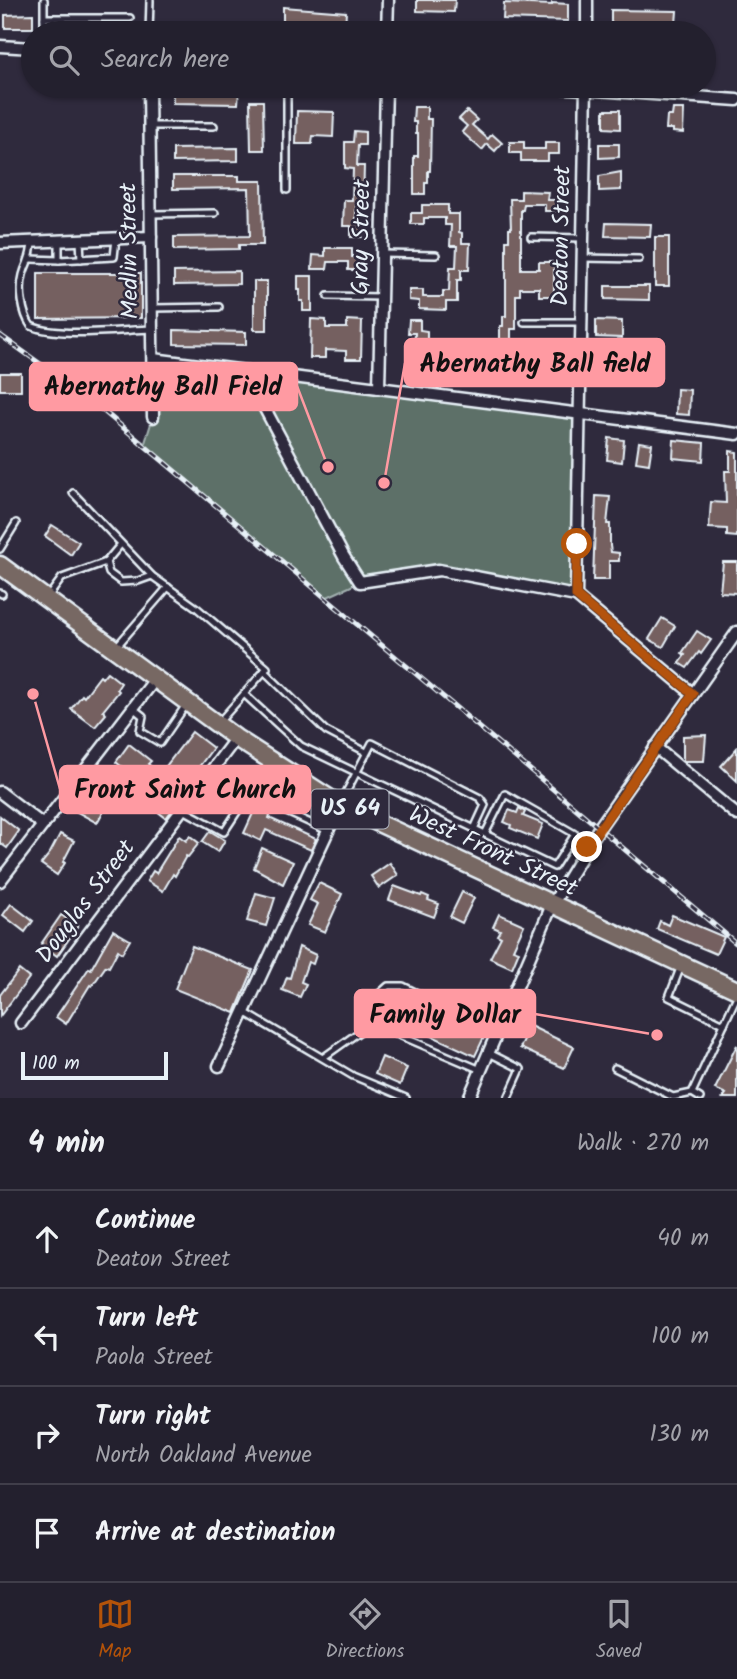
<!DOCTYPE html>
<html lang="en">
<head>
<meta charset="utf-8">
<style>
  :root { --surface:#23202e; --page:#2b2836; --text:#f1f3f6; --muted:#a3a3aa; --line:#403e4a; --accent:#b45309 }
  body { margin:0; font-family:Kalam,sans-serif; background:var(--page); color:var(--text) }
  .scale { position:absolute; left:21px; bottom:18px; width:147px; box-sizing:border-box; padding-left:7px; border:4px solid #e8f1f8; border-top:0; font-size:19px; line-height:24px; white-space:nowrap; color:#e8f1f8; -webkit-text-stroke:5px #2f2a3d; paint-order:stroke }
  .stop { position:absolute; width:21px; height:21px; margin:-16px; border:5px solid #b45309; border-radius:50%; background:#fff }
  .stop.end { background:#b45309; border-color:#fff; box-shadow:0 2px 7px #0008 }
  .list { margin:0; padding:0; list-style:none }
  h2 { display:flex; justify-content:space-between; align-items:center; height:91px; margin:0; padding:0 28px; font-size:30px }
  h2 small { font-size:23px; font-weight:400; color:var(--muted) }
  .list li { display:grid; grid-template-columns:46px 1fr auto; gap:21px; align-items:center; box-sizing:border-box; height:98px; padding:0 28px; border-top:2px solid var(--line) }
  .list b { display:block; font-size:26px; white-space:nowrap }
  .list p { margin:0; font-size:23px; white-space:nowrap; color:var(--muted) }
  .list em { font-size:23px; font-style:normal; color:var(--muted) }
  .icon { flex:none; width:38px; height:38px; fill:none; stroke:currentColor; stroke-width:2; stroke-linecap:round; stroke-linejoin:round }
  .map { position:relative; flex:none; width:737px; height:1098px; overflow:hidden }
  .search { position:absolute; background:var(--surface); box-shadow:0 2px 5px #0004; left:21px; right:21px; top:21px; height:77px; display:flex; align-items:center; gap:18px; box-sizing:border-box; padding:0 24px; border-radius:38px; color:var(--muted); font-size:26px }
  .sheet { height:483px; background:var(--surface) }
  nav { display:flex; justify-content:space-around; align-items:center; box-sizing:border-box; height:98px; border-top:2px solid var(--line); background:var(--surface); font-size:19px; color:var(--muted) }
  nav a { display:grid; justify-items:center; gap:4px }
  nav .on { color:var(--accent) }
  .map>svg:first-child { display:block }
</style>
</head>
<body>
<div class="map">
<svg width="737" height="1098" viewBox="0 0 737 1098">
  <rect width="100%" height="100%" fill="#2f2a3d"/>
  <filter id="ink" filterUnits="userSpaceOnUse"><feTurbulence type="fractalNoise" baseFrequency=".0143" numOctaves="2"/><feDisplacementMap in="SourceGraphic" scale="14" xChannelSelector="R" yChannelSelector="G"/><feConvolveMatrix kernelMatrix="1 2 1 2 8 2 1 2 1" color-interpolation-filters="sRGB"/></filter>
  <g filter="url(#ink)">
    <!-- green -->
    <path fill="#5d6f67" stroke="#a2b0b0" stroke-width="2" d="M153,359l427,55 -4,182 -137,-26 -79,12 -35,16 -181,-152 9,-29z"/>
    <!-- building -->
    <g fill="#746060" stroke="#e8f1f8" stroke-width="2">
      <path d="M417,0h38l-1,12 -37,-1z"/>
      <path d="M504,3l48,2v-2l16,1v17l-65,-2z"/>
      <path d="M283,7l63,5 -1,15 -51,-2v-3h-11z"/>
      <path d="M611,10l66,1 -1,13 -65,-1z"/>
      <path d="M33,14v14h-28v-13z"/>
      <path d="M173,90h66l-1,14 -65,-1z"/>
      <path d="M250,101h13l1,49h-13z"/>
      <path d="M414,107h13v12h4l-1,52h-2v12h-3v11h-11v-38h4v-23h-2v-11h-3z"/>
      <path d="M673,109h11l-1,24 -10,-1v-3h-7l1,-13h5z"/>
      <path d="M604,110h16v19l-16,-1z"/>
      <path d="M297,111l37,1 -1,25 -20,-1 -1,8h-16z"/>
      <path d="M467,111l10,9 -5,5 16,14 4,-5 10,9 -7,8 -8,-7 -5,6 -20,-18 5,-6 -8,-7z"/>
      <path d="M354,131l11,1v13h-7l-1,21h7l-1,37h-7v21h7l-1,13h-11v-11h-8l1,-26h8l1,-31 -8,-1v-26h8z"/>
      <path d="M510,142h14v7h21v-6h14v11h-11v7h-27v-8h-11z"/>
      <path d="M599,144h20v13l-20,1z"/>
      <path d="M238,148v13l-65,1v-13z"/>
      <path d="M621,172v18l-22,1v-15z"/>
      <path d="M173,176h66v5h23l1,64h-24v4l-65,1v-13l76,-1 -1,-48 -76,1z"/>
      <path d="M521,191l27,1 -1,8h11v11h-13v-7h-21l-1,6h-2v59h18v-7h15v34h-15v-8h-19v7h-4v34h-5v11h-11v-14h3v-10h3v-76h3v-11h2l-1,-30h11z"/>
      <path d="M422,205h26v9h11v18l3,1v10h8l-1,27h-8v10h-4v22h-11v8l-27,-1v-8l-10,-1v-10h14v7h20v-6h6l1,-24h6l1,-21h-7l1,-21h-6v-7h-21v6h-13v-11h11z"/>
      <path d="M606,223l45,1 -1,13 -45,-1z"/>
      <rect x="655" y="237" width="14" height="49"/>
      <path d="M325,248h27v9h11v13h-15v-8h-20l-1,7h-15l1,-14 12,1z"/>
      <path d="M239,271v13l-65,1v-13z"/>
      <path d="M38,273h103v45l-103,1z"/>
      <path d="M298,276h14v35h-9v-10h-3v-11h-2z"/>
      <rect x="254" y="281" width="13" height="49"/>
      <path d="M605,286h44v14l-44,-1z"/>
      <path d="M311,319l15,1v8h21v-8l15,1 -1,38h-15v-8l-21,-1v8h-15z"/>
      <path d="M409,320h11v10l7,1v26h-8v11l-11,-1v-13h6l1,-21h-7z"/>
      <path d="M596,320l26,1v17l-26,-1z"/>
      <path d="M174,330l72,2v13l-72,-1z"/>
      <rect x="0" y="373" width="21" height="17"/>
      <path d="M677,389l13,1 -1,25 -13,-1z"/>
      <path d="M609,438l15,2 -2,22 -15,-2z"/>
      <path d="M674,440l30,3 -1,18 -30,-3z"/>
      <path d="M639,442l13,2 -3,20 -13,-2z"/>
      <path d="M730,451l7,1v85l-10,-1v-7l-18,-1 2,-26 15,1 -1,-32h5z"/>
      <path d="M596,496l14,1 -3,27h3v22l1,6 8,1v8h-10v19h-16z"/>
      <path d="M52,525l27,17 -8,13 -26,-19z"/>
      <path d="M723,562h14v31l-17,-1z"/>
      <path d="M662,618l13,8 -12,21 -14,-8z"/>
      <path d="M697,631l14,9 -10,14 -2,-2 -12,16 -8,-5 6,-8 -3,-2z"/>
      <path d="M107,672l14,11 -4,6 2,2 -16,20 3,3 -11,13 -24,-18 11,-14 2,2 16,-21 2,2z"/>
      <path d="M192,732l21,16 -44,59 4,2 -7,9 -36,-28 2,-3 -9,-9 5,-6 -12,-10 13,-18 22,17 -3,3 12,10z"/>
      <path d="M706,735l-2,26h-21v-25z"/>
      <path d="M737,748v33l-16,-15z"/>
      <path d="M259,800l15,7 -5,11 47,21 -5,11 -45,-20 -5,11 -17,-8z"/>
      <path d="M84,801l19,11 -6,11 -20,-11z"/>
      <path d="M519,808l6,4 -2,4 20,8 -6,15 -27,-11 1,-3 -7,-3 5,-12 8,3z"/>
      <path d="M0,816l19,15 -12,17 -7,-5z"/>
      <path d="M210,831l15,9 -7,12 -16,-10z"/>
      <path d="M60,834l14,7 -11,21 2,1 -8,12 -16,-11 9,-11z"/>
      <path d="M179,836l7,5 4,-5 9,7 -11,14 -2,-1 -11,20 -2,-2 -10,17 -16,-10 6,-10 3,2z"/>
      <path d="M262,848l31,14 -10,22 -29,-16z"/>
      <path d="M390,863l8,12 -19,13 -8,-12z"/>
      <path d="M319,883l23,11 -17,38 -17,-7 10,-21 -8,-4z"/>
      <path d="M394,886l27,10 1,-2 7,3 -1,3 11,4 -5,13 -45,-17z"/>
      <path d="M462,892l12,6 -12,25 -12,-6z"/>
      <path d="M256,893l19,5 -9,28 -19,-5z"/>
      <path d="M11,904l22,17 -8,11 -22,-17z"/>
      <path d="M499,914l25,11 -11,24 6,2 -7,17 -22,-10 11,-21 -4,-2 3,-5 -7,-3z"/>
      <path d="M61,915l17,11 -21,30 -16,-12z"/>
      <path d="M672,915l52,22 -8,17 -59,-25 3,-8 8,4z"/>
      <path d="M113,930l17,10 -8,13 -4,-3 -9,17 -3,-1 -14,20 -2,-1 -24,39 -10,-7 33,-49 2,1z"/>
      <path d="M192,946l61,24 -18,43 -60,-24z"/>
      <path d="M299,947l17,8 -3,9 -5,-2 -7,20 5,2 -6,13 -18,-7 5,-13 3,1z"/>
      <path d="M19,970l10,8 -29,38v-21z"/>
      <path d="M399,991l87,42 -11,23 -88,-41z"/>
      <path d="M530,1026l44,21 -10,21 -44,-20z"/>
      <path d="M737,1045v53h-14l3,-4 -11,-5z"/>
      <path d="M382,1057l25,11 -7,17 -25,-11z"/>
    </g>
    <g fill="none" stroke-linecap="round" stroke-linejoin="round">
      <defs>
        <g id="service">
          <path d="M44,18h86"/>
          <path d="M44,33v-33"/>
          <path d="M149,33l1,-33"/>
          <path d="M150,126h64"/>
          <path d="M287,190v-104"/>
          <path d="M151,214l64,-1"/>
          <path d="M531,237l52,1"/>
          <path d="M80,240l1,19"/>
          <path d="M59,241v19l55,-3 2,-18"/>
          <path d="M32,242c-1,19 -5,18 -9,33 -4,15 -1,38 8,51 28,12 89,4 121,3"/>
          <path d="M382,254l54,1"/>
          <path d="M583,258l56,1"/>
          <path d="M31,259l28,1"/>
          <path d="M328,296l53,1"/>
          <path d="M152,308l67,-1"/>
          <path d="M524,322h58"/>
          <path d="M73,493l79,83 45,32 70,60 -47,53"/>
          <path d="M0,549l16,-26"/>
          <path d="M106,562l3,11 12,9 17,-1 14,-5"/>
          <path d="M0,593l2,1"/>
          <path d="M48,597l14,-19 44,-16 15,-18"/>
          <path d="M117,646l51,-59"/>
          <path d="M264,671l62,60 40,21"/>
          <path d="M244,694l57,52 253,121 21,-33 -70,-40 -20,40"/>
          <path d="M133,708l10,8 -3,15 20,12 26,-38"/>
          <path d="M296,780l-15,26 1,4 46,21"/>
          <path d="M255,786l29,16"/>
          <path d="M341,802l31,-59 108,55 5,7 -11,24"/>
          <path d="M182,809l42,23 45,-69"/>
          <path d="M681,966l-12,31 55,27"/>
          <path d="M244,1012l109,64 53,22"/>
          <path d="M366,1021l115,49"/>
          <path d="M489,1053l32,16 -13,29"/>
          <path d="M324,1057l35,-25 20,-38 9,-8h15l94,47"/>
          <path d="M615,1068l58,29 19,-4"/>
          <path d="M700,1098l-8,-5 45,-97"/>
        </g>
        <g id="minor">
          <path d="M387,33l1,-33"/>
          <path d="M587,33v-33"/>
          <path d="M0,46l33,2"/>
          <path d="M149,86l4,331"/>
          <path d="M540,86l197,14"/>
          <path d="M0,243l151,-6"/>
          <path d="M153,359l584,75"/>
          <path d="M257,374l7,33 80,150 16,25 79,-12 137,26 117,98"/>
          <path d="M379,388l7,-302"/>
          <path d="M576,596l10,-510"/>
          <path d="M655,747l82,68"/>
          <path d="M0,792l43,33"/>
          <path d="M0,881l156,-203"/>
          <path d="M21,1023l215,-285"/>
          <path d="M219,1066l121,-261"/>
          <path d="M469,1098l83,-193 47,-77 138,-196"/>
        </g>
        <path id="primary" d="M0,565l236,173 104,67 397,185"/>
      </defs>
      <!-- service casing -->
      <use href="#service" stroke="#e8f1f8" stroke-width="10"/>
      <!-- minor casing -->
      <use href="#minor" stroke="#e8f1f8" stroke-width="15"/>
      <!-- primary casing -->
      <use href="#primary" stroke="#e8f1f8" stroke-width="21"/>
      <!-- service -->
      <use href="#service" stroke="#2f2a3d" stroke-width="5"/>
      <!-- minor -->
      <use href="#minor" stroke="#2f2a3d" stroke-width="10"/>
      <!-- primary -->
      <use href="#primary" stroke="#776864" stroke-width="16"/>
      <defs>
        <path id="rail" d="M0,335l88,63 649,546"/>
      </defs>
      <!-- rail casing -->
      <use href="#rail" stroke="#e8f1f8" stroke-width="5"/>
      <!-- rail -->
      <use href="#rail" stroke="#2f2a3d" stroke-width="2.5" stroke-dasharray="8" stroke-linecap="butt"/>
    </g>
  </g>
  <g fill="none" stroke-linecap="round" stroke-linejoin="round" filter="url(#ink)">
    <!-- route -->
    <path stroke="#b45309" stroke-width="9" d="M577,544l-1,52 117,98 -106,153"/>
  </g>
  <g text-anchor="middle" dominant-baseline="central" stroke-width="5" stroke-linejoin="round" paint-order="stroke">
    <!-- shield labels -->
    <rect fill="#2f2a3d" stroke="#b0b5c0" stroke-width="2" x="311.5" y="789.5" width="77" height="39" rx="5"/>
    <g font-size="23" font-weight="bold" fill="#e8f1f8">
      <text x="350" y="809">US 64</text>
    </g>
    <!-- street labels -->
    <g font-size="24" fill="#e8f1f8" stroke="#2f2a3d">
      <text transform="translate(562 236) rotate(-89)">Deaton Street</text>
      <text transform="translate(362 237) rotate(-89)">Gray Street</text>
      <text transform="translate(130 251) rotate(-91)">Medlin Street</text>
      <text transform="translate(493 852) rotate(25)">West Front Street</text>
      <text transform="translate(86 902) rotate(-53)">Douglas Street</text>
    </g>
  </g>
  <!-- callouts -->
  <path fill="none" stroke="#ff9aa2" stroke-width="2.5" d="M384 483L405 363M328 467L297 386M33 694L60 789M657 1035L535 1014"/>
  <g fill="#ff9aa2" stroke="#2f2a3d" stroke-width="2.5">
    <circle cx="384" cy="483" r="7"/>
    <circle cx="328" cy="467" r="7"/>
    <circle cx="33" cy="694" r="7"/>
    <circle cx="657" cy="1035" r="7"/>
  </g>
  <g fill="#ff9aa2" stroke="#ff9aa2" stroke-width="2.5">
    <rect x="405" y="339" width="259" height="47" rx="7"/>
    <rect x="30" y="363" width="267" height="47" rx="7"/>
    <rect x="60" y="766" width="250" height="47" rx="7"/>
    <rect x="355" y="990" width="180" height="47" rx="7"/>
  </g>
  <g font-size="26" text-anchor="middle" font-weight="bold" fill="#111">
    <text x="535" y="372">Abernathy Ball field</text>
    <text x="163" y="395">Abernathy Ball Field</text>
    <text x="185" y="798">Front Saint Church</text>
    <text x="445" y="1023">Family Dollar</text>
  </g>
</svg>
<div class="scale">100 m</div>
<div class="stop" style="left:577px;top:544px"></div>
<div class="stop end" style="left:587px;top:847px"></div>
<div class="search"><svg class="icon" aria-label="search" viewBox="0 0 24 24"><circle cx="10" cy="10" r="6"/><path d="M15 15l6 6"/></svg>Search here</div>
</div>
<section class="sheet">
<h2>4 min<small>Walk · 270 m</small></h2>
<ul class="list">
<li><svg class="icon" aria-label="ahead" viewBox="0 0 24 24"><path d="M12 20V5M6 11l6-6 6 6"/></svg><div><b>Continue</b><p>Deaton Street</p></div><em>40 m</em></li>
<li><svg class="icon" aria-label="left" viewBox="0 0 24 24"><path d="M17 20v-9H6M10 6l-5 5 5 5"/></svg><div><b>Turn left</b><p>Paola Street</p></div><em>100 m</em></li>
<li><svg class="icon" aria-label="right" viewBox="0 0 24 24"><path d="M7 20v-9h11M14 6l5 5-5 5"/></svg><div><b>Turn right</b><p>North Oakland Avenue</p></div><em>130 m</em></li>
<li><svg class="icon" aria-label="arrive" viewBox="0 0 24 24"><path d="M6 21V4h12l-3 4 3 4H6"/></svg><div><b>Arrive at destination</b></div></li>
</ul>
</section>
<nav>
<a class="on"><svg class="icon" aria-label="map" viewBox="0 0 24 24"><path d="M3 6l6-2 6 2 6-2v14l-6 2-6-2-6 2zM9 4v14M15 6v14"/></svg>Map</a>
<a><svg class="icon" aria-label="directions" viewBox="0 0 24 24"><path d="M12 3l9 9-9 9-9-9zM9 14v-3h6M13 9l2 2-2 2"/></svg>Directions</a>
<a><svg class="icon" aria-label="saved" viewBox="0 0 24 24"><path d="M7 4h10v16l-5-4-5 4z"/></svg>Saved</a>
</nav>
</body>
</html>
